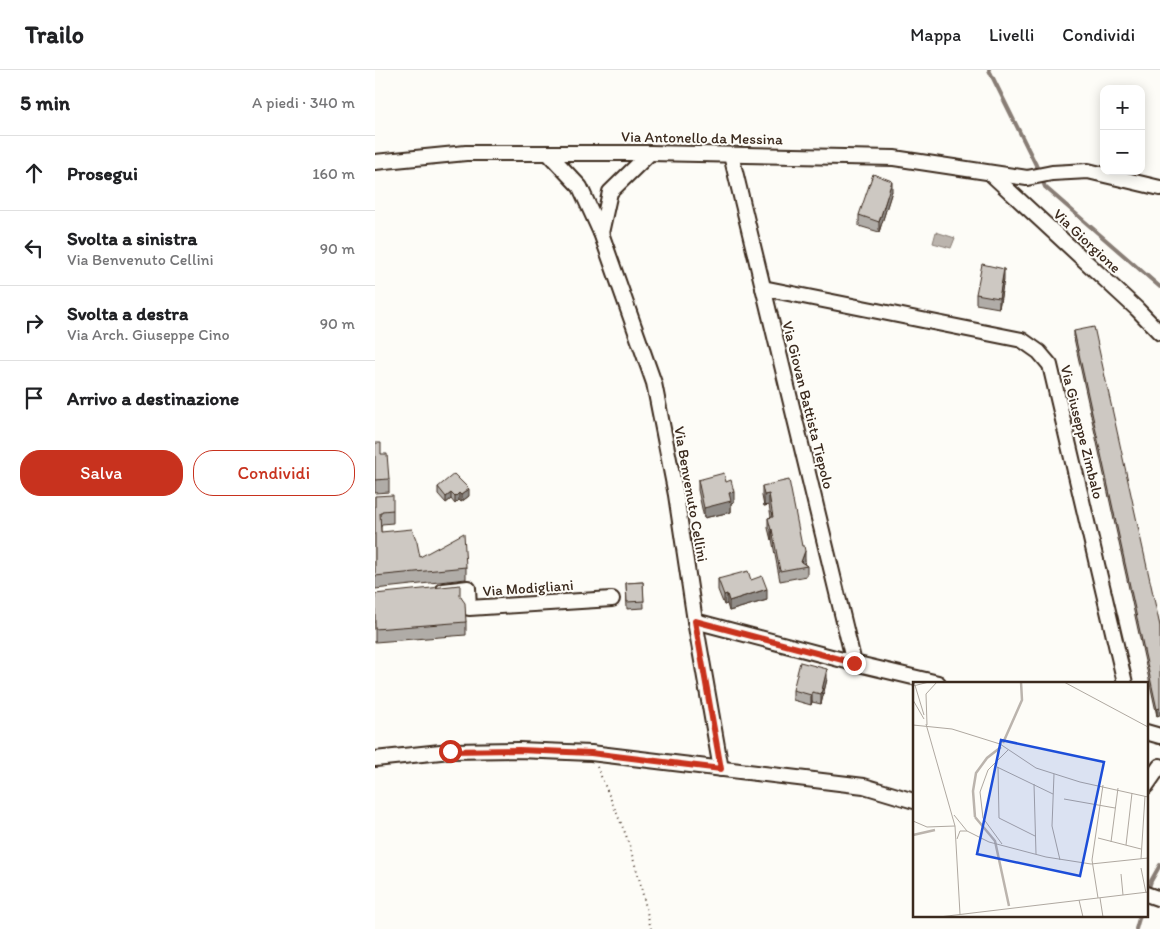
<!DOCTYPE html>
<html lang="it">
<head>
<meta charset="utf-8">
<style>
  :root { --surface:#fff; --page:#f2f2f2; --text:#202124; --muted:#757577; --line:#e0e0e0; --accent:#c8321e }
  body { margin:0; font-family:Itim,sans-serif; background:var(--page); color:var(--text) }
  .controls { position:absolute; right:15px; top:15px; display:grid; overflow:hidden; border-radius:10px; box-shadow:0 2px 12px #0003 }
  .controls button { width:45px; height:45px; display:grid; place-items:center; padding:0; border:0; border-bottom:1px solid var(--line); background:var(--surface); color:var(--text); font:25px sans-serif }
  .stop { position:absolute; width:15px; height:15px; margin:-11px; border:4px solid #c8321e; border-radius:50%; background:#fff }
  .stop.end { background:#c8321e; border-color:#fff; box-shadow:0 1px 5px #0008 }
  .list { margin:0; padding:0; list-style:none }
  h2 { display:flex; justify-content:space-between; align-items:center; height:65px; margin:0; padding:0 20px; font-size:21px }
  h2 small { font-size:16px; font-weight:400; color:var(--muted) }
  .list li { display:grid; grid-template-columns:32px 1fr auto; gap:15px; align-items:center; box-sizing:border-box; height:75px; padding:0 20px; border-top:1px solid var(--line) }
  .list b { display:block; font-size:19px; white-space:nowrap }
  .list p { margin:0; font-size:16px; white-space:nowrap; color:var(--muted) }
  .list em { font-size:16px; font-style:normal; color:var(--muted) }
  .actions { display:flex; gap:10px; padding:15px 20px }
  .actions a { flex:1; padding:11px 0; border:1px solid var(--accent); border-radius:20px; text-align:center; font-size:18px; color:var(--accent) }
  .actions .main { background:var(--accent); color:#fff }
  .icon { flex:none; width:28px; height:28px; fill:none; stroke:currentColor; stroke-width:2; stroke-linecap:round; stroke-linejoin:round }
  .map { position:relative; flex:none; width:785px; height:859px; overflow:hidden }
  header { display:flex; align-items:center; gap:30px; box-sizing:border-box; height:70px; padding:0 25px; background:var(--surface); border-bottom:1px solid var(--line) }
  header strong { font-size:24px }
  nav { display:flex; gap:28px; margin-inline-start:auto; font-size:18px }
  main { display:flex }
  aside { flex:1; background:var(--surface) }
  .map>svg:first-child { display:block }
</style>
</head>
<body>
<header>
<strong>Trailo</strong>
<nav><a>Mappa</a><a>Livelli</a><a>Condividi</a></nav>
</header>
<main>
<aside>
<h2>5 min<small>A piedi · 340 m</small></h2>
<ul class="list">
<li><svg class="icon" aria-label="ahead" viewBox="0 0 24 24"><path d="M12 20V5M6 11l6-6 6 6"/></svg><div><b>Prosegui</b></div><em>160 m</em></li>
<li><svg class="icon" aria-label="left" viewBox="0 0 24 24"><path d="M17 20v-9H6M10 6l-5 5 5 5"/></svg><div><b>Svolta a sinistra</b><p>Via Benvenuto Cellini</p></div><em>90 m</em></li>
<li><svg class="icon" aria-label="right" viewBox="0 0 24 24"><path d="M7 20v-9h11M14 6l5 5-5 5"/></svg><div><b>Svolta a destra</b><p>Via Arch. Giuseppe Cino</p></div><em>90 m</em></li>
<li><svg class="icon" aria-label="arrive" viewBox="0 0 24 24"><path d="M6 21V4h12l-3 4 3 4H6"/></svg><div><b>Arrivo a destinazione</b></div></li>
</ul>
<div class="actions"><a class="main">Salva</a><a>Condividi</a></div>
</aside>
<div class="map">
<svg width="785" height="859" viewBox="0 0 785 859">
  <rect width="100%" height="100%" fill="#fdfcf7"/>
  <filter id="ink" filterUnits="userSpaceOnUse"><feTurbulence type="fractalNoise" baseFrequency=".02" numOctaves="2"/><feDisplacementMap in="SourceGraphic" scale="10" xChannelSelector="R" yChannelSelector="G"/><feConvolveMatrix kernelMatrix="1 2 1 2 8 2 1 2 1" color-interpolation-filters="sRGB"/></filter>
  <g filter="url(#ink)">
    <!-- water -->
    <path fill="#bbb4ad" stroke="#887d74" d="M561,162l19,6 -4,10 -18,-5z"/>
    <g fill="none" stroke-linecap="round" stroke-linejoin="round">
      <!-- stream -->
      <g stroke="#887d74" stroke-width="4">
        <path d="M614,0l47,95 9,22 115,100"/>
        <path d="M772,823l4,-12 9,-16"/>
        <path d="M761,859l4,-14"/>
      </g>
      <defs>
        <g id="minor">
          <path d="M173,83l32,34 21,46 53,150 22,112 19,126 26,148"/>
          <path d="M356,85l123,508"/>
          <path d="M0,92l91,-9h184l244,5 133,20 25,-5 36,-2 72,17"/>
          <path d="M615,103l147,136 23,24"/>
          <path d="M226,163l9,-41 40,-39"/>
          <path d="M388,218l259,52 17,12 11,13 75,318"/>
          <path d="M68,521l25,-3 1,20 143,-9"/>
          <path d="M320,551l159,42 84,20"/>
          <path d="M771,662l14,4"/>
          <path d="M0,689l75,-8 69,-1 72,3 273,33 50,15"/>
          <path d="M771,716l14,-20"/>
          <path d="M771,824l14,5"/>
        </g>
      </defs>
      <!-- minor casing -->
      <use href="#minor" stroke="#3b2a1e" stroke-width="18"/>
      <!-- path -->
      <path stroke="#3b2a1e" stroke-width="2" stroke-dasharray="1 4" stroke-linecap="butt" d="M222,697l29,68 13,43 12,51"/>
      <!-- minor -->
      <use href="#minor" stroke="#fdfcf7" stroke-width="14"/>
    </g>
    <!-- wall -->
    <g fill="#b0aca7" stroke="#3b2a1e">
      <path d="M517,121l-13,41 -20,-6v-11z"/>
      <path d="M629,209l-5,29 -23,-4v-10z"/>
      <path d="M699,261l86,295 -3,90 -83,-378z"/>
      <path d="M0,373l6,11 8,25v13l-14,1z"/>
      <path d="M323,410l28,2 8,20 -3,1v9l-27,6 -6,-28z"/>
      <path d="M387,416l40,60 3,15 -1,3 3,2v10l-27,5 -8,-42 -1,1 -3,-12v-10l3,-1 -2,-12 -5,1 -2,-10z"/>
      <path d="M63,417l31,9 -8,6 -2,-2 -4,4 -4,-5 -5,4 -8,-9z"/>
      <path d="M0,426l18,14v13l-11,1v2h-1v6l39,25 46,10v12l-91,10z"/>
      <path d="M343,509l33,1 16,20 -38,11 -2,-7 -3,1 -6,-15z"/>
      <path d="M268,512l1,26 -17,1 -1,-26z"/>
      <path d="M0,524l85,2 6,26v13l-91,7z"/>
      <path d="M452,609l-6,25 -9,-2 -1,3 -18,-5v-10z"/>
    </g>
    <!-- shaded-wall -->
    <g fill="#908c88" stroke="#3b2a1e">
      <path d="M517,111v10l-13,41v-10z"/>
      <path d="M629,199v10l-5,29v-10z"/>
      <path d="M94,419v7l-8,6v-7z"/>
      <path d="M359,422v10l-3,1v9l-27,6v-10l25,-15z"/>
      <path d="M76,423v6l-5,4v-6z"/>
      <path d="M84,423v7l-4,4v-7z"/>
      <path d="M394,424v11l-5,1v-11z"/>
      <path d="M397,459v10l-1,1v-10z"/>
      <path d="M430,481v10l-2,6 -2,-5z"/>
      <path d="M392,519v11l-38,11v-10z"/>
      <path d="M352,524v10l-3,1v-10z"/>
      <path d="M452,599v10l-6,25v-10z"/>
      <path d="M437,622v10l-1,3v-10z"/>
      <path d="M785,638v7l-3,1v-7z"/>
    </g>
    <!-- building -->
    <g fill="#cdc8c2" stroke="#3b2a1e">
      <path d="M498,104l19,7 -13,41 -20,-7z"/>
      <path d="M607,194l22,5 -5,29 -23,-4z"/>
      <path d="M719,257l66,299v82l-3,1 -83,-378z"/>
      <path d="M0,373h6v11h6l2,25 -14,1z"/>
      <path d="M349,403l2,9 5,-2 3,12 -5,1 2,8 -27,7 -6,-28z"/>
      <path d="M79,404l15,15 -8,6 -2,-2 -4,4 -4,-4 -5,4 -8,-10z"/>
      <path d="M414,410l13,66h2l1,5 -4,11 6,4 -27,5 -8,-42 -1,1 -3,-12 5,-1 -4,-23 -5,1 -2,-9z"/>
      <path d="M18,425v15l-11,1v2h-2l1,19 31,-3 5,13 3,15 44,-24 2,34 -91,9v-80z"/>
      <path d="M373,501l3,9 11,-4 5,13 -38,12 -2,-7 -3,1 -6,-16z"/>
      <path d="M268,512l1,19 -17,1 -1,-19z"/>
      <path d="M85,515v11l5,7 1,19 -91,7v-35z"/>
      <path d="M425,592l27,7 -6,25 -9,-2 -1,3 -18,-5z"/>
    </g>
  </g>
  <g fill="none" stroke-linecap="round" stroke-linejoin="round" filter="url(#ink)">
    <!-- route -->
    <path stroke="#c8321e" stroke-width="6" d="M75,681l69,-1 72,3 130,16 -26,-148 159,42"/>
  </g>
  <g text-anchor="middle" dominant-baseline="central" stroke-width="4" stroke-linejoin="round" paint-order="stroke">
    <!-- street labels -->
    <g font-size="15" fill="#3b2a1e" stroke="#fdfcf7">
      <text transform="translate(327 68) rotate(1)">Via Antonello da Messina</text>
      <text transform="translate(712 171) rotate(43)">Via Giorgione</text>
      <text transform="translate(433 335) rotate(76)">Via Giovan Battista Tiepolo</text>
      <text transform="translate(707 362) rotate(76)">Via Giuseppe Zimbalo</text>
      <text transform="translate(316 424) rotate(80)">Via Benvenuto Cellini</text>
      <text transform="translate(153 518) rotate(-4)">Via Modigliani</text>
    </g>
  </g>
  <!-- overview -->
  <g transform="translate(538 612)">
    <rect width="235" height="235" fill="#fdfcf7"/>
    <path fill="none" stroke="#bbb4ad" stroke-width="2.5" d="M90,61l19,-43 -1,-18M62,135l-2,-26 3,-18 11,-15 14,-11M62,135l20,24 14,65M0,153l22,-5"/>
    <path fill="none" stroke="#afa8a0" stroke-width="1" d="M1,0l10,33M151,0l84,45M0,4l16,-4M0,18l11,19M13,42l29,102 5,88M0,43l39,4 48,15 36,24 44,14 68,15M14,43l-1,-31 11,-12M84,85l56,27M85,85l1,51 36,18M141,92l-2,52 8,34M121,102l2,70M151,117l51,9M41,133l13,16 22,11 57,15 45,7 57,-6M0,139l14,6 28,-1M185,156l43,11M44,157l3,-8h7M198,160l7,-54M89,162l-19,-26 -3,-26 8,-22 20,-20M213,163l6,-52M228,177l4,-63M228,186l5,25M208,192l2,21M185,216l-6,-38 11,-75M187,216l3,19M166,218l4,17M26,235l209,-25"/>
    <path fill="#1d4ed8" fill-opacity="0.15" stroke="#1d4ed8" stroke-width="2.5" d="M88,58l103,22 -24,114 -103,-22z"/>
    <rect width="235" height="235" fill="none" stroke="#3b2a1e" stroke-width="2.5"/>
  </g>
</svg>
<div class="controls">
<button>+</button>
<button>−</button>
</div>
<div class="stop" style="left:75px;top:681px"></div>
<div class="stop end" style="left:479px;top:593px"></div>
</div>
</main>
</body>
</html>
